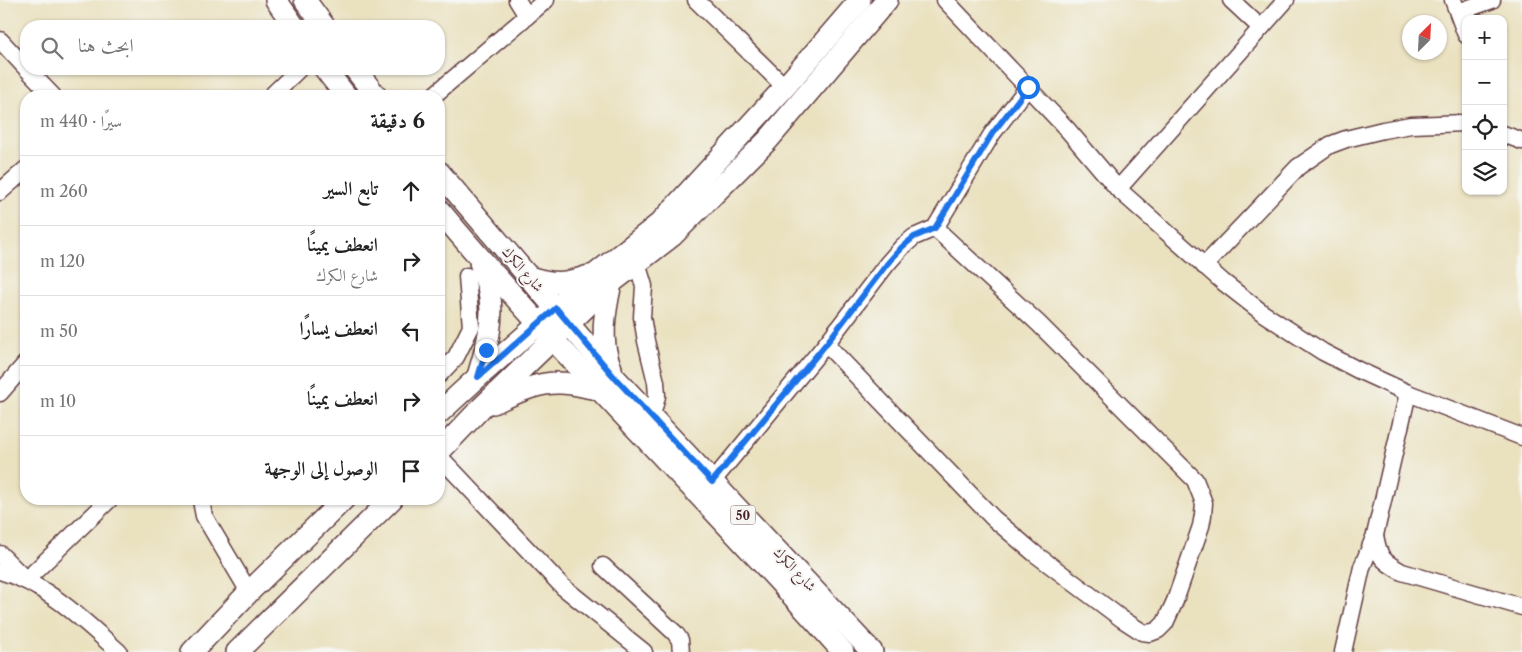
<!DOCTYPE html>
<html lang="ar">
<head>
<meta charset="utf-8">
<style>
  :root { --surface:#fff; --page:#f6f6f6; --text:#222; --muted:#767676; --line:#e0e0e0 }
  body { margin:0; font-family:"Libre Caslon Text",Amiri,serif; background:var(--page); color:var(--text); direction:rtl }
  .controls { position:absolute; right:15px; top:15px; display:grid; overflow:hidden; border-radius:10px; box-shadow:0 1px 4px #0004 }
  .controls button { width:45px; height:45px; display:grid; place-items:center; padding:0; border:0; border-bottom:1px solid var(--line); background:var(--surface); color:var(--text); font:25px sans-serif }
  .compass { position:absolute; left:1402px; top:15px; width:45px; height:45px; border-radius:50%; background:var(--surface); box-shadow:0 1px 4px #0004; rotate:24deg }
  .stop { position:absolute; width:15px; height:15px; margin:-11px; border:4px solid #1a73e8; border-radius:50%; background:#fff }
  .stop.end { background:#1a73e8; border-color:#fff; box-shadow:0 1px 5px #0008 }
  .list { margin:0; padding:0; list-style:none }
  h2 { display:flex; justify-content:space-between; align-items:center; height:65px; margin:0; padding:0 20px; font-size:21px }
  h2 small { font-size:16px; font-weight:400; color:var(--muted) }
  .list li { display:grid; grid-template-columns:32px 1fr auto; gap:15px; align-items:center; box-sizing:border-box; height:70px; padding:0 20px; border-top:1px solid var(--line) }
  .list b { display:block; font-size:19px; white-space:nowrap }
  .list p { margin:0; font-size:16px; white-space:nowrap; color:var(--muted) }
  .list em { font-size:16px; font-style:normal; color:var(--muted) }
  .icon { flex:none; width:28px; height:28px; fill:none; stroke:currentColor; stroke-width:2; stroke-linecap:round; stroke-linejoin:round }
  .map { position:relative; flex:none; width:1522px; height:652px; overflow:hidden; direction:ltr }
  .search { position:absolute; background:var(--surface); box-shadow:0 1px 4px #0004; left:20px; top:20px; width:425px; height:55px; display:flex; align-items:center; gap:12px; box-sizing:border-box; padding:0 18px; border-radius:20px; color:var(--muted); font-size:19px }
  .panel { position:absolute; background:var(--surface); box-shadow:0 1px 4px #0004; left:20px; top:90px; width:425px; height:415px; border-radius:20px; direction:rtl }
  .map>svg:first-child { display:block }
</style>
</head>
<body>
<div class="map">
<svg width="1522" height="652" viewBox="0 0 1522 652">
  <rect width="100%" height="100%" fill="#f6f6f2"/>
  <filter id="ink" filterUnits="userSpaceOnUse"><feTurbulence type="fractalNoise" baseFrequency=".02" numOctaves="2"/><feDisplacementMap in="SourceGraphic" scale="10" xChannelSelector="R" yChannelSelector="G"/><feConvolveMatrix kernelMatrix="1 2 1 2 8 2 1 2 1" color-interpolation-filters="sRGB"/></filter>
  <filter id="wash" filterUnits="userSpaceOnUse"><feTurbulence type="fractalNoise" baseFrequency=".0096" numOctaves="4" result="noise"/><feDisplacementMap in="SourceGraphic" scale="20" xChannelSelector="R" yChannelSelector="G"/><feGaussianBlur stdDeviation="1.12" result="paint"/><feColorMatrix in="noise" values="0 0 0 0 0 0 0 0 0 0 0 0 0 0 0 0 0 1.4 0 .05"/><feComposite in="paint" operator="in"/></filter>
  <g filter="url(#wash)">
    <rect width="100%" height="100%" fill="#eae1bf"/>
  </g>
  <g filter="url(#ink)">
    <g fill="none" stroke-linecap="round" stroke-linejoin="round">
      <defs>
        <g id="minor">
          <path d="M517,0l10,16"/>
          <path d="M696,0l89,87"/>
          <path d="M945,0l122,129 51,60 105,93 41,32 59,38 35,18 50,23 114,44"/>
          <path d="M1231,0l30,28"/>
          <path d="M1453,0l13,35"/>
          <path d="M1458,12l34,-12"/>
          <path d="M0,40l26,28"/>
          <path d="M27,69l26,27"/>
          <path d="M271,96l28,-27"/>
          <path d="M433,96l113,-96"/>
          <path d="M1503,134l19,7"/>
          <path d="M1118,189l168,-189"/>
          <path d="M0,192l26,-23"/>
          <path d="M637,263l7,23 -2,31 4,24 10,41 1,14 -5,20"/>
          <path d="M1204,266l94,-99 32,-22 16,-6 37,-9 28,-5 55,-2"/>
          <path d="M826,344l167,174 41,35 88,66 20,13 8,1 8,-3 7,-7 10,-22 26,-75 2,-11 1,-12 -9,-23 -156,-156 -104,-96"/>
          <path d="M439,375l17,-18 15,-30 -4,-51"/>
          <path d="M0,393l26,-30"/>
          <path d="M1408,393l-33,142c4,23 7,26 27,37l120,35"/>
          <path d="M439,456l124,131 81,65"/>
          <path d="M712,482l114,-138 61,-80 15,-17 12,-10 21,-9 57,-94 36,-47"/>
          <path d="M205,499l-3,7 2,10 45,76"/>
          <path d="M0,554l26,26 84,-81"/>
          <path d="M603,566l72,67 5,7 1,12"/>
          <path d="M0,571c47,13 83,49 119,81"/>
          <path d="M1343,652l19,-85 13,-32"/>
        </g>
        <g id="major">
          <path d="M276,0l18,26"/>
          <path d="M305,0l19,26"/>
          <path d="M325,69l21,27"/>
          <path d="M355,69l21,27"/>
          <path d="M439,172l176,206 257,274"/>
          <path d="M439,210c128,153 272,292 404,442"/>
          <path d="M529,277c25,8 36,7 60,-1"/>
          <path d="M611,283c-6,28 -12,58 0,85"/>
          <path d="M478,376c8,-27 17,-55 11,-84 -2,-10 -6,-20 -9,-30"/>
          <path d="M493,403c21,-9 43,-21 67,-20 13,0 25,4 38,6"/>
          <path d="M439,413l39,-36 119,-104 62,-49 126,-137 75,-87"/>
          <path d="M439,452l42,-44 130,-125 61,-47 96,-96 119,-140"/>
          <path d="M192,652l57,-60 95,-93"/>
          <path d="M237,652l155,-153"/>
        </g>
      </defs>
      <!-- minor casing -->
      <use href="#minor" stroke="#623c41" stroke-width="19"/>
      <!-- major casing -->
      <use href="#major" stroke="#623c41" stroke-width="24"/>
      <!-- minor -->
      <use href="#minor" stroke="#fff" stroke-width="16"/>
      <!-- major -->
      <use href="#major" stroke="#fff" stroke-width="21"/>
    </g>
  </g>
  <g fill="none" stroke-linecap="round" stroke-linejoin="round" filter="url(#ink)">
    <!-- route -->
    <path stroke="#1a73e8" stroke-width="6" d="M486,350l-8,27 78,-69 59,70 97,104 114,-138 61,-80 15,-17 12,-10 21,-9 57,-94 36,-47"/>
  </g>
  <g text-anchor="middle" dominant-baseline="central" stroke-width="4" stroke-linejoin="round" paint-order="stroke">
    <!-- shield labels -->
    <rect fill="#f6f6f2" stroke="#7e6067" stroke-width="1" x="730.5" y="505.5" width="25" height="19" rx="4"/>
    <g font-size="12" font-weight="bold" fill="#4a1f2b">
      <text x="743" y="515">50</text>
    </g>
    <!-- street labels -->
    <g font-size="14" fill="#4a1f2b" stroke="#f6f6f2">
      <text transform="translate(523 269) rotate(49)">شارع الكرك</text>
      <text transform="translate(795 569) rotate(47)">شارع الكرك</text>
    </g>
  </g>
</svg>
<div class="controls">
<button>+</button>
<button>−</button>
<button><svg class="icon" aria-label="locate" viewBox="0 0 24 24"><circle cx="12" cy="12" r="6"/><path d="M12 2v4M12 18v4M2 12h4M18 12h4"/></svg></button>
<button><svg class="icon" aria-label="layers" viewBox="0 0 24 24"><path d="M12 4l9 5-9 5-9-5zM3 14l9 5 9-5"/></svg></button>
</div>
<svg class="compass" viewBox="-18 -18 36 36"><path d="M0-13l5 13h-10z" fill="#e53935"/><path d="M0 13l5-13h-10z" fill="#767676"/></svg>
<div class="stop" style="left:1028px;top:87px"></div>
<div class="stop end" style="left:486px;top:350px"></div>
<div class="search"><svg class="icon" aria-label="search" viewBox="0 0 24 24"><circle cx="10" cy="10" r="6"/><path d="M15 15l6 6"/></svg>ابحث هنا</div>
<section class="panel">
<h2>6 دقيقة<small>سيرًا · 440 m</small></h2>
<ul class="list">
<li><svg class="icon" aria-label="ahead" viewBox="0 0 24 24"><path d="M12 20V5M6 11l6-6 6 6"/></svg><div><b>تابع السير</b></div><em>260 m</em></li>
<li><svg class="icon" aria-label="right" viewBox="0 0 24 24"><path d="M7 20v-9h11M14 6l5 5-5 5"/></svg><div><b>انعطف يمينًا</b><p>شارع الكرك</p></div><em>120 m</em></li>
<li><svg class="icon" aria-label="left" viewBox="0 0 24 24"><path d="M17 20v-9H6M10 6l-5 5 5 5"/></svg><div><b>انعطف يسارًا</b></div><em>50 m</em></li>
<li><svg class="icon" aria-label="right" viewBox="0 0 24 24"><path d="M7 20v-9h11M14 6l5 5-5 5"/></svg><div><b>انعطف يمينًا</b></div><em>10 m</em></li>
<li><svg class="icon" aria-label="arrive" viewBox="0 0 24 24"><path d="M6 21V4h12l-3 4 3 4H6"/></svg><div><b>الوصول إلى الوجهة</b></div></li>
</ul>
</section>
</div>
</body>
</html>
